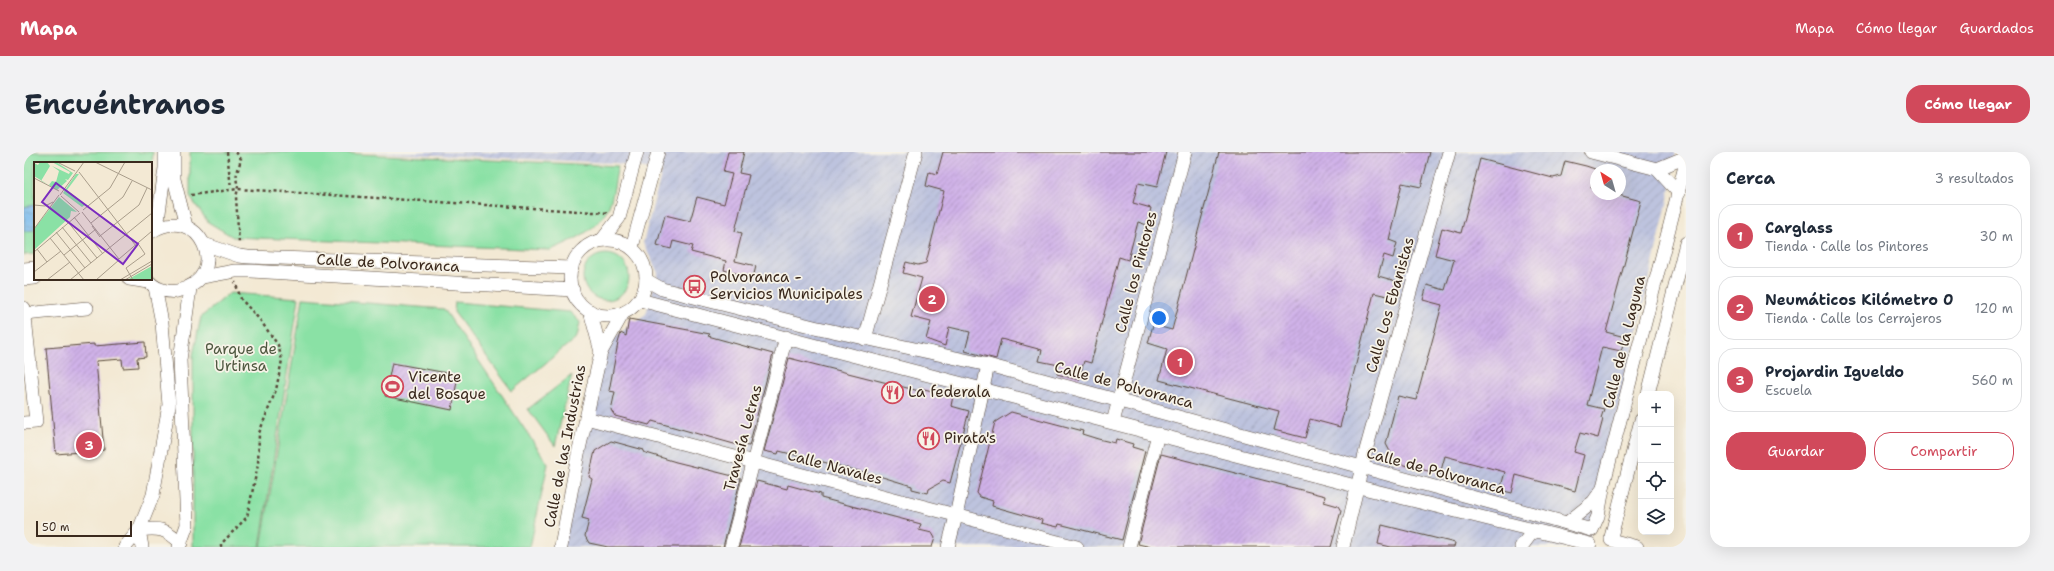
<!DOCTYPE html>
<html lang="es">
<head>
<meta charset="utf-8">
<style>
  :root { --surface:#fff; --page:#f2f2f3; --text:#1f2937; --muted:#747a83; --line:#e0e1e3; --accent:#d1495b }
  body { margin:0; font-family:"Shantell Sans",sans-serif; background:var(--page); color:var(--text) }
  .controls { position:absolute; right:12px; bottom:12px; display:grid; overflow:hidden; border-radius:8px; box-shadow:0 4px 16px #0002 }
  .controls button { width:36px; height:36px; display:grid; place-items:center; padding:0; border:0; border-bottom:1px solid var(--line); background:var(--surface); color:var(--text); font:20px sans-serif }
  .compass { position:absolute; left:1566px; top:12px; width:36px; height:36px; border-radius:50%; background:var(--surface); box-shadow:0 4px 16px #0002; rotate:323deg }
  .scale { position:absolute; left:12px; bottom:10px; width:96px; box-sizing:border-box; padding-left:4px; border:2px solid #3b2a1e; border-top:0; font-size:11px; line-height:14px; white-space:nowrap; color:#3b2a1e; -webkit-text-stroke:3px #f7f3e8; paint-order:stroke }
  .you { position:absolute; left:1135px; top:166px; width:14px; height:14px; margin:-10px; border:3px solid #fff; border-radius:50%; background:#1a73e8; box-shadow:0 0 0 6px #1a73e833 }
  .badge { display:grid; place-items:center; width:26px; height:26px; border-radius:50%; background:var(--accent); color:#fff; font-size:13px; font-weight:700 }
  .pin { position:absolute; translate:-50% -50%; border:2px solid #fff; box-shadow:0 1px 4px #0006 }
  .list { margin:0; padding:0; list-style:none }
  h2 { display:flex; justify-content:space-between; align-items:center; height:52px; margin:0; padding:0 16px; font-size:17px }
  h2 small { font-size:13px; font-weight:400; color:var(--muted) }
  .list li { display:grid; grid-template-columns:26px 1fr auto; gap:12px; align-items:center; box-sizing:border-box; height:64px; margin:0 8px 8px; padding:0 8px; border:1px solid var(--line); border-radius:16px }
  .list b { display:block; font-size:15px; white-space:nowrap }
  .list p { margin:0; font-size:13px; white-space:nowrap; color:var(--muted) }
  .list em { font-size:13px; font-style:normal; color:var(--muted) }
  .actions { display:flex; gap:8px; padding:12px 16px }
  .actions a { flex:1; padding:9px 0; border:1px solid var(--accent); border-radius:16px; text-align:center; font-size:14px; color:var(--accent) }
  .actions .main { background:var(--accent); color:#fff }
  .icon { flex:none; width:22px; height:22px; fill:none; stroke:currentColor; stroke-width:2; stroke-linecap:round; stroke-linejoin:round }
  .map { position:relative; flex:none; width:1662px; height:395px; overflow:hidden; border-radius:16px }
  header { display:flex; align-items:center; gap:24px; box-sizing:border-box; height:56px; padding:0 20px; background:var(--accent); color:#fff }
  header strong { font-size:19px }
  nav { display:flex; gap:22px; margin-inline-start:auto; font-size:14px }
  .intro { display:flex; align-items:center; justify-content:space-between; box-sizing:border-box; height:96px; padding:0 24px }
  h1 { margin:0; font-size:28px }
  .button { padding:10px 18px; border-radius:16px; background:var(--accent); color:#fff; font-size:14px; font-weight:700 }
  main { display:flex; gap:24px; padding:0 24px }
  aside { flex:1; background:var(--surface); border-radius:16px; box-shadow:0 4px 16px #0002 }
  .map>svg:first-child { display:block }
</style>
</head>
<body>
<header>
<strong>Mapa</strong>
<nav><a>Mapa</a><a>Cómo llegar</a><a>Guardados</a></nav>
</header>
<div class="intro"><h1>Encuéntranos</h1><a class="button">Cómo llegar</a></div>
<main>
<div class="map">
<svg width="1662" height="395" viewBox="0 0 1662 395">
  <defs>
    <pattern id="industrial-furrows" width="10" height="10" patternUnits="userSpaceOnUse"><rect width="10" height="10" fill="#bdc3de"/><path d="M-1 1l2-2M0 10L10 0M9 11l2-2" fill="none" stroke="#a3a8be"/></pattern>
    <pattern id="water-ripples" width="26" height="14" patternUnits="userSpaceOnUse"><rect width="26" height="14" fill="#78baed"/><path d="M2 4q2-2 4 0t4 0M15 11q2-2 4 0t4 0" fill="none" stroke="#6497bf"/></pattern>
    <pattern id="building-hatch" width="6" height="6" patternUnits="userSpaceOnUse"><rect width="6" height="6" fill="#d0b2e9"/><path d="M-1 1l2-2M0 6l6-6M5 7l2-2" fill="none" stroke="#aa91bc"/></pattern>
  </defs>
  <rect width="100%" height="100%" fill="#f7f3e8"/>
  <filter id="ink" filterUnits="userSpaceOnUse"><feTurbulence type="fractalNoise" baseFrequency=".025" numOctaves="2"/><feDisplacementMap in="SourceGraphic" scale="8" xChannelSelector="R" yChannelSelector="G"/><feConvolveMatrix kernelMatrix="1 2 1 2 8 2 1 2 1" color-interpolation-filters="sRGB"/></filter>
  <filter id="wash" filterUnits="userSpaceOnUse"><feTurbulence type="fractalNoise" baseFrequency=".012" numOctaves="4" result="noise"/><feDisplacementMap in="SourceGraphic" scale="16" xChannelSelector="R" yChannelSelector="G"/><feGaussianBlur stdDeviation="0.9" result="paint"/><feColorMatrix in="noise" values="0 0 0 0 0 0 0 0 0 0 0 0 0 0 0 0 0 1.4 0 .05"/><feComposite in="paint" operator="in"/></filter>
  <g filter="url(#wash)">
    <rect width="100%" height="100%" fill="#f3e9d4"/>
    <!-- industrial -->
    <path fill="url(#industrial-furrows)" fill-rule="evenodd" d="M343,0h1309l-8,47 -81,348h-1024l42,-203 41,-30 12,-41 -15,-30 19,-72 -46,-8zM1572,18h24v24h-24z"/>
    <!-- green -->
    <g fill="#8ae1a5" stroke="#628662">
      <path d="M0,0h129l-2,32v-21h-116v91l-11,1z"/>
      <path d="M166,0h127l301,14c-3,12 -4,28 -9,40 -10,24 -37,35 -59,44l-317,-13 -25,-15 -18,-25z"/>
      <circle cx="582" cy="125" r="23"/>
      <path d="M206,141l69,5 -39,249h-67v-192l8,-38z"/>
      <path d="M279,146l141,11 104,155 -18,83h-269z"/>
      <path d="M431,150l115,10 10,10 -3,15 -65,54 -58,-79z"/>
      <path d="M548,223l-17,71 -27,-37z"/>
    </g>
    <!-- water -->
    <path fill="url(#water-ripples)" stroke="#5a7286" d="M11,53v25l-11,1v-24z"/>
    <g id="blocks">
      <!-- building -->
      <g fill="url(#building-hatch)">
        <path d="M704,0h16l-5,21 10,2 -14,56 7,2 -7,28 21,5 -3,12 -29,-8 2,-9 -35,-9 2,-6 -20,-5 -2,8 -14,-4 8,-30 25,6 7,-24 27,7 8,-30 -9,-2z"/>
        <path d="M919,0h223l-9,35 -19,-4 -5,20 18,5 -4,17 -9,-3 -10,38 -9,-3 -28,106 -7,-2 -5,19 -22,-6 2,-9 -20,-4 3,-11 -41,-11 -5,20 -31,-8 5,-19 -21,-5 -4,19 -19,-7 5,-17 -20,-5 11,-39 -19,-5 3,-11 12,3 8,-2 18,-72 -18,-5 3,-14 8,2z"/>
        <path d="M1195,0h211l-9,35 -19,-4 -13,57 8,3 -4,15 -9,-3 -6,21 18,5 -4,16 -18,-4 -34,134 -30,-8 -5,19 -31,-8 5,-19 -120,-31 8,-31 -19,-6 5,-18 19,5z"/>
        <path d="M1456,7l73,19 8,-2 4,-15 21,5 9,3 -4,19 5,1v5h19l26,7 -35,131 19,5 -4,14 -19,-4 -15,58 17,4 -3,9 2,1 -5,19 -18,-5 -6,19 10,3 -9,36 -59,-16 -4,18 -12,-3 5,-18 -60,-16 -5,18 -44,-11 -10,-19 12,-48 18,4 26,-95 -19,-5 4,-15 18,5 9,-30 -19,-5 7,-27 19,5z"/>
        <path d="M605,167l81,15 -2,2 65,18 -24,92 -15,-2 -82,-23 -3,4 -34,-9 -4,-6 4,-18 -6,-1 9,-48 3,-10 5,3z"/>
        <path d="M121,190l1,15 -9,1 1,9 -15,1 -1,-9 -26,2 8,89 -48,4 -10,-106 48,-4v2z"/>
        <path d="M765,206l130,33 1,-3 33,8 -2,10 18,5 -19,72 -7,-2 -14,8 -1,4 -16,-4v-3l-33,-10 -100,-25 -1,3 -14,-3z"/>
        <path d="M368,211l66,12 -6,35 -67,-14z"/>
        <path d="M987,260l72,19 -1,3 16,5 17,4 1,-4 17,5 -1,3 13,4 -23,89 -63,-16 -1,3 -17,-4 1,-3 -50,-14 1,-5 -13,-4 -3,-4 18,-71z"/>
        <path d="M587,289l33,9 -1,2 33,10 65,16 -18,69h-115l-19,-4 -4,-7 4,-16 -7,-2 10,-39 -3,-2 6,-26z"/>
        <path d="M1137,302l164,42 -1,6 14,4 3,5 -10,36h-180l-13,-3z"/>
        <path d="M733,329l30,8 1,-4 33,9v4l100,26 -2,6 13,3 3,5 -3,9h-193z"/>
        <path d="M1358,373l73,18 -1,4h-63l-13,-3z"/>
      </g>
    </g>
  </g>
  <g filter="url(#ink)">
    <use href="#blocks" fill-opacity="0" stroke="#574739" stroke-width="1"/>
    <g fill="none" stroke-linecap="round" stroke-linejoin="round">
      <defs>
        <g id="minor">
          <path d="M150,0v27l12,47"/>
          <path d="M1567,0l66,17 22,24"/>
          <path d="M1633,17l29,-12"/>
          <path d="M133,76l8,-60v-16"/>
          <path d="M578,88l17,-22 18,-66"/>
          <circle cx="584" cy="126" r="38"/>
          <path d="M180,92l35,12 9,1 324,11"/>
          <path d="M608,95l26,-95"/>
          <path d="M0,117l11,-1"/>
          <path d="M178,125l33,-6h16l322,19"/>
          <path d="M0,127l11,-1"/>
          <path d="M105,127l20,3"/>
          <path d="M123,127c6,9 19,14 30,12 58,-13 22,-91 -26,-59"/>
          <path d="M622,128l16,9 152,38 174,38 604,165 6,-14 6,-33 82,-321"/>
          <path d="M616,148l719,187 231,57"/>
          <path d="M0,156l12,114 -12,1"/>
          <path d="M566,159l11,41"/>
          <path d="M1,162l62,-6"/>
          <path d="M841,187l51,-187"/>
          <path d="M1624,242l38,-151"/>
          <path d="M562,266l491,129"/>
          <path d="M1089,270l72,-270"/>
          <path d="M1543,371l26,-21 8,-11"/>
          <path d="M115,378c20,-3 27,-1 42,13"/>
          <path d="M115,378l3,17"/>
          <path d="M1587,385l30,-117"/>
          <path d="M1587,388l26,7"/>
          <path d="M101,395l14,-17 14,-35 16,-90 -7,-82 -7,-36"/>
          <path d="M155,395l8,-22 -7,-165 10,-72"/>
          <path d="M537,395l17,-93 23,-102 22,-39"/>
          <path d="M707,395l55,-210"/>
          <path d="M924,395l8,-31 32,-151"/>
          <path d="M1105,395l29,-113"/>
          <path d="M1319,395l23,-97 83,-298"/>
          <path d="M1497,395l9,-12 6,-4"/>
        </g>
      </defs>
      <!-- minor casing -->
      <use href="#minor" stroke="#574739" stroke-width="14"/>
      <!-- path -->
      <g stroke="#574739" stroke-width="2.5" stroke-dasharray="3 3" stroke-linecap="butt">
        <path d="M203,0l4,36"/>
        <path d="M212,0l5,7 -5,18 2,12 -2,8 3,47"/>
        <path d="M167,43l47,-6 371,24"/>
        <path d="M197,395v-3l26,-27 11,-52 1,-32 17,-43 6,-30 -4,-15 -18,-25 -19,-21 -6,-17"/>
      </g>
      <!-- minor -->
      <use href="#minor" stroke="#fff" stroke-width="13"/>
    </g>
  </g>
  <!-- icons -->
  <defs>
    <symbol id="bus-ring" viewBox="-11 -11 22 22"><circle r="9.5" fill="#f7f3e8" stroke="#d1495b" stroke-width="1.5"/><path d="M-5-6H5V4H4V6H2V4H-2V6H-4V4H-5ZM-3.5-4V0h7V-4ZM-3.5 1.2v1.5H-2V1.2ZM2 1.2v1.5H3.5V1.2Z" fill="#d1495b"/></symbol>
    <symbol id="stadium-ring" viewBox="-11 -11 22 22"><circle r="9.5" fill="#f7f3e8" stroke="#d1495b" stroke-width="1.5"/><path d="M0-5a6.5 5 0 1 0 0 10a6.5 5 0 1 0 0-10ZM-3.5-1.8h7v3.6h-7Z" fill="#d1495b"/></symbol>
    <symbol id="restaurant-ring" viewBox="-11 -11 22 22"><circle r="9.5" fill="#f7f3e8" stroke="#d1495b" stroke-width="1.5"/><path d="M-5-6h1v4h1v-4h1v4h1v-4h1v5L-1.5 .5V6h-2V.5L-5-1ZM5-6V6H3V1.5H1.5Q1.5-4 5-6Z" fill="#d1495b"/></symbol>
  </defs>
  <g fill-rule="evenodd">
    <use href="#bus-ring" x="658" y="122" width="25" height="25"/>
    <use href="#stadium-ring" x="356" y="222" width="25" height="25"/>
    <use href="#restaurant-ring" x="856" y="228" width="25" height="25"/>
    <use href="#restaurant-ring" x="892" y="274" width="25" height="25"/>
  </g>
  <g text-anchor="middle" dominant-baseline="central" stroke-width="3.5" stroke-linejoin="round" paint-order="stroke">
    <!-- street labels -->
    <g font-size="15" fill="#3b2a1e" stroke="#f7f3e8">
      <text transform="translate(364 111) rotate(3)">Calle de Polvoranca</text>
      <text transform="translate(1112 120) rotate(-75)">Calle los Pintores</text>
      <text transform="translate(1366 153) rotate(-74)">Calle Los Ebanistas</text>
      <text transform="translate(1600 190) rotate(-76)">Calle de la Laguna</text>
      <text transform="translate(1100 233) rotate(15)">Calle de Polvoranca</text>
      <text transform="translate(719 286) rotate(-75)">Travesía Letras</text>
      <text transform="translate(541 294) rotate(-79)">Calle de las Industrias</text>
      <text transform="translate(811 315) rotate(15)">Calle Navales</text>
      <text transform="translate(1412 319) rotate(15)">Calle de Polvoranca</text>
    </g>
    <!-- poi labels -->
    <g font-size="15" fill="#3b2a1e" stroke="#f7f3e8" text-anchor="start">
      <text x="686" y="125">Polvoranca -<tspan x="686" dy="17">Servicios Municipales</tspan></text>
      <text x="384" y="225">Vicente<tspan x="384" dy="17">del Bosque</tspan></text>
      <text x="884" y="240">La federala</text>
      <text x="920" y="286">Pirata's</text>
    </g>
    <!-- park labels -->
    <g font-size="15" fill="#4f5840" stroke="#f7f3e8">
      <text x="217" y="197">Parque de<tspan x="217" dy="17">Urtinsa</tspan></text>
    </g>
  </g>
  <!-- overview -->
  <g transform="translate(10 10)">
    <rect width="118" height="118" fill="#f3e9d4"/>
    <path d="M6,0h7l3,4 -9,15 8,4 3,-4 4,1 3,-11 -7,-5 17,8 1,-2 -18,-10h4l17,11 -5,7 -3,-1 2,2 -10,9 -23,-14v-13l4,2zM42,12h3l-12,16 18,15 -3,2 -19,-14zM25,35l18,15 -6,-1 -1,6 -36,33v-21zM118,104v14h-25z" fill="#8ae1a5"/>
    <path fill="none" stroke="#a99d8b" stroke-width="1" d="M23,0l18,9M61,0l57,28M45,10l57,74M0,16l25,13M26,33l24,-33M27,34l18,16M0,43l11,1 8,-4M49,48l27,-22 15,-26M48,50l37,47 33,-28M40,55l29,37M34,60l29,36M57,61l32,-26 9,-16M58,64l8,11M28,65l29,36M0,67l25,-34M22,70l29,36M66,74l39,-31 8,-17M16,76l34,42M3,87l10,13M0,90l46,-39M30,93l32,-26M0,110l27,-21M13,118l23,-18M36,118l82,-67M62,118l23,-20M86,118l32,-19M91,118l27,-16M99,118l-7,-12 19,-14 -6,-9"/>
    <path fill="#7b2cbf" fill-opacity="0.15" stroke="#7b2cbf" stroke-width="2" d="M22,21l82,61 -15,20 -81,-62z"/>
    <rect width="118" height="118" fill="none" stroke="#3b2a1e" stroke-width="2"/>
  </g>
</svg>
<div class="controls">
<button>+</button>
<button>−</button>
<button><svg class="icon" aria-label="locate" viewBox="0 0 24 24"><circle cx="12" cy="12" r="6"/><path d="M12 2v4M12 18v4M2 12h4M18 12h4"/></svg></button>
<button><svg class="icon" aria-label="layers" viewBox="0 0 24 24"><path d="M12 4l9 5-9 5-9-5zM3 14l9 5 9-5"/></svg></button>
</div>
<svg class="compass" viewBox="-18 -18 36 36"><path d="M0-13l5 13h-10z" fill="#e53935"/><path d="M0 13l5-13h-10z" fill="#747a83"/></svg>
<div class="scale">50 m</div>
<div class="you"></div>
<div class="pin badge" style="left:1156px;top:210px">1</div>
<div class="pin badge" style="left:908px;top:147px">2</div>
<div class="pin badge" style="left:65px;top:293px">3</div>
</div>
<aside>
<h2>Cerca<small>3 resultados</small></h2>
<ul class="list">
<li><span class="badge">1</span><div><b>Carglass</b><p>Tienda · Calle los Pintores</p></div><em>30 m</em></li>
<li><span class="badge">2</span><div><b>Neumáticos Kilómetro 0</b><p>Tienda · Calle los Cerrajeros</p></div><em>120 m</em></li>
<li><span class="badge">3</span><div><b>Projardin Igueldo</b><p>Escuela</p></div><em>560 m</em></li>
</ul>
<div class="actions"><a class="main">Guardar</a><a>Compartir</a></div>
</aside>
</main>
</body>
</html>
